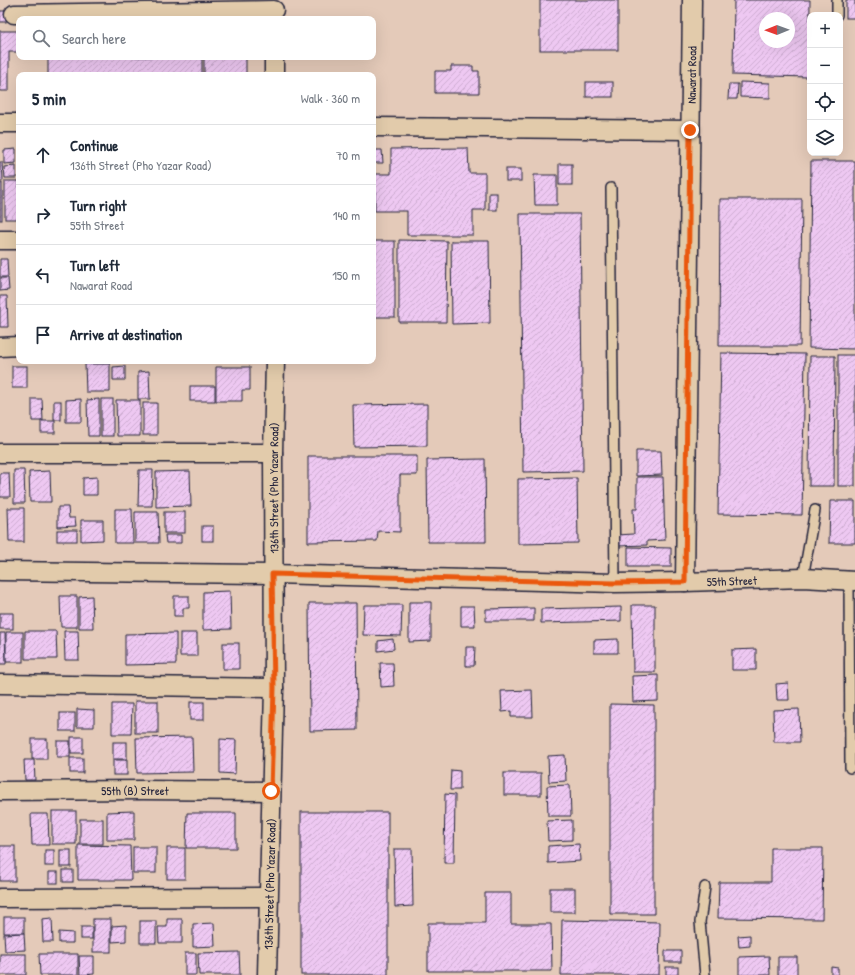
<!DOCTYPE html>
<html lang="en">
<head>
<meta charset="utf-8">
<style>
  :root { --surface:#fff; --page:#f2f2f3; --text:#1f2937; --muted:#747a83; --line:#e0e1e3 }
  body { margin:0; font-family:"Patrick Hand",sans-serif; background:var(--page); color:var(--text) }
  .controls { position:absolute; right:12px; top:12px; display:grid; overflow:hidden; border-radius:8px; box-shadow:0 4px 16px #0002 }
  .controls button { width:36px; height:36px; display:grid; place-items:center; padding:0; border:0; border-bottom:1px solid var(--line); background:var(--surface); color:var(--text); font:20px sans-serif }
  .compass { position:absolute; left:759px; top:12px; width:36px; height:36px; border-radius:50%; background:var(--surface); box-shadow:0 4px 16px #0002; rotate:269deg }
  .stop { position:absolute; width:12px; height:12px; margin:-9px; border:3px solid #ea580c; border-radius:50%; background:#fff }
  .stop.end { background:#ea580c; border-color:#fff; box-shadow:0 1px 4px #0008 }
  .list { margin:0; padding:0; list-style:none }
  h2 { display:flex; justify-content:space-between; align-items:center; height:52px; margin:0; padding:0 16px; font-size:17px }
  h2 small { font-size:13px; font-weight:400; color:var(--muted) }
  .list li { display:grid; grid-template-columns:26px 1fr auto; gap:12px; align-items:center; box-sizing:border-box; height:60px; padding:0 16px; border-top:1px solid var(--line) }
  .list b { display:block; font-size:15px; white-space:nowrap }
  .list p { margin:0; font-size:13px; white-space:nowrap; color:var(--muted) }
  .list em { font-size:13px; font-style:normal; color:var(--muted) }
  .icon { flex:none; width:22px; height:22px; fill:none; stroke:currentColor; stroke-width:2; stroke-linecap:round; stroke-linejoin:round }
  .map { position:relative; flex:none; width:855px; height:975px; overflow:hidden }
  .search { position:absolute; background:var(--surface); box-shadow:0 4px 16px #0002; left:16px; top:16px; width:360px; height:44px; display:flex; align-items:center; gap:10px; box-sizing:border-box; padding:0 14px; border-radius:8px; color:var(--muted); font-size:15px }
  .panel { position:absolute; background:var(--surface); box-shadow:0 4px 16px #0002; left:16px; top:72px; width:360px; height:292px; border-radius:8px }
  .map>svg:first-child { display:block }
</style>
</head>
<body>
<div class="map">
<svg width="855" height="975" viewBox="0 0 855 975">
  <defs>
    <pattern id="building-hatch" width="6" height="6" patternUnits="userSpaceOnUse"><rect width="6" height="6" fill="#eec8f2"/><path d="M-1 1l2-2M0 6l6-6M5 7l2-2" fill="none" stroke="#ccacd0"/></pattern>
  </defs>
  <rect width="100%" height="100%" fill="#e4cab9"/>
  <filter id="ink" filterUnits="userSpaceOnUse"><feTurbulence type="fractalNoise" baseFrequency=".025" numOctaves="2"/><feDisplacementMap in="SourceGraphic" scale="8" xChannelSelector="R" yChannelSelector="G"/><feConvolveMatrix kernelMatrix="1 2 1 2 8 2 1 2 1" color-interpolation-filters="sRGB"/></filter>
  <g filter="url(#ink)">
    <!-- building -->
    <g fill="url(#building-hatch)" stroke="#22223b" fill-rule="evenodd">
      <rect x="540" y="0" width="78" height="50"/>
      <path d="M734,0h76l-1,77 -76,-2zM765,18h24v24h-24z"/>
      <rect x="846" y="0" width="9" height="18"/>
      <rect x="0" y="11" width="6" height="11"/>
      <path d="M0,31h19v21h-10v39h-9z"/>
      <rect x="48" y="57" width="154" height="18"/>
      <rect x="204" y="57" width="42" height="18"/>
      <path d="M451,66h22v5h6v22h-44v-22h16z"/>
      <rect x="586" y="82" width="27" height="15"/>
      <path d="M740,82l30,1v15l-30,-1z"/>
      <path d="M729,84h9l-1,15h-9z"/>
      <path d="M468,148l1,25h16v37h-12v25h-66v-24h-32v-37h16v-25z"/>
      <path d="M16,149v14l-12,1v-14z"/>
      <path d="M373,150h9l1,13h-10z"/>
      <path d="M811,161h44v188l-46,-1z"/>
      <path d="M0,162h2l1,19h-3z"/>
      <rect x="559" y="164" width="13" height="21"/>
      <path d="M16,166v12h-11l-1,-11z"/>
      <rect x="506" y="169" width="15" height="12"/>
      <path d="M534,175h23v30h-22z"/>
      <rect x="5" y="181" width="14" height="38"/>
      <rect x="0" y="183" width="2" height="37"/>
      <rect x="489" y="193" width="8" height="17"/>
      <path d="M720,199h82l-2,147h-81z"/>
      <path d="M520,214h60l3,257 -60,1z"/>
      <path d="M399,240l48,1 -1,81h-47z"/>
      <rect x="373" y="241" width="22" height="76"/>
      <path d="M451,241h38l1,82 -38,1z"/>
      <rect x="17" y="257" width="2" height="31"/>
      <path d="M0,259h7l1,18h-8z"/>
      <path d="M0,278h8l1,12 -9,1z"/>
      <path d="M0,296h7l1,31h-8z"/>
      <path d="M721,353l84,1 -3,161 -84,-1z"/>
      <rect x="838" y="355" width="17" height="131"/>
      <path d="M810,356h25l-1,130h-25z"/>
      <path d="M85,364h25v28h-24z"/>
      <rect x="12" y="366" width="15" height="22"/>
      <path d="M125,366v14h-12v-13z"/>
      <path d="M216,367h34v23h-8v11h-26z"/>
      <path d="M149,371l1,28h-12v-27z"/>
      <rect x="190" y="386" width="25" height="15"/>
      <path d="M32,399h10l1,22h-11z"/>
      <path d="M81,399v23h-15v-22z"/>
      <path d="M99,399v37h-11l-1,-36z"/>
      <rect x="101" y="399" width="12" height="37"/>
      <path d="M116,400h24v36h-23z"/>
      <rect x="54" y="401" width="7" height="19"/>
      <rect x="143" y="403" width="14" height="32"/>
      <path d="M427,404v42l-73,1 -1,-42z"/>
      <rect x="41" y="421" width="14" height="12"/>
      <path d="M636,451h25l1,24 -26,1z"/>
      <path d="M308,456h109v19h-17v57l-22,-1 -1,10 -69,1z"/>
      <path d="M485,459l1,83h-58l-1,-82z"/>
      <path d="M14,470h10l1,33h-11z"/>
      <path d="M139,470h14l-1,36h-14z"/>
      <path d="M50,471l1,31h-21l-1,-30z"/>
      <path d="M190,471l1,35 -35,1v-35z"/>
      <path d="M0,473h9l1,24h-10z"/>
      <path d="M97,477v18h-14v-17z"/>
      <path d="M637,477h26l2,63 -18,1v4l-30,1v-11l17,-1 -1,-25h4z"/>
      <path d="M577,478l1,65 -60,1v-65z"/>
      <path d="M830,501h25v42h-26z"/>
      <path d="M58,507h10l1,11h6l1,8 -18,1z"/>
      <path d="M8,508h16v34h-15z"/>
      <path d="M115,509h17l1,34h-18z"/>
      <path d="M135,512h23l1,31h-24z"/>
      <rect x="164" y="512" width="21" height="21"/>
      <path d="M81,520h22v20l-22,1z"/>
      <rect x="202" y="526" width="11" height="15"/>
      <rect x="57" y="530" width="20" height="11"/>
      <path d="M165,535h16v8h-15z"/>
      <path d="M628,547l43,1v19h-43z"/>
      <path d="M230,591l1,38 -28,1v-38z"/>
      <path d="M60,596h17v31h-16z"/>
      <path d="M92,596l1,32h-14v-31z"/>
      <path d="M174,596h15v12h-6v8h-9z"/>
      <path d="M409,602h22v39l-22,1z"/>
      <path d="M309,603h47l1,127 -47,1z"/>
      <path d="M364,605h38l-1,31 -38,-1z"/>
      <path d="M632,605h23v67h-22z"/>
      <path d="M461,606h13l1,20h-14z"/>
      <path d="M621,607v14l-80,2v-14z"/>
      <path d="M534,608v13h-48v-12z"/>
      <rect x="0" y="613" width="13" height="16"/>
      <path d="M25,631h31l1,28h-32z"/>
      <path d="M64,631h14l1,29h-14z"/>
      <rect x="6" y="632" width="17" height="30"/>
      <path d="M0,633h5l1,31h-6z"/>
      <path d="M176,633v31l-51,1v-31z"/>
      <rect x="180" y="633" width="17" height="23"/>
      <path d="M393,639l1,10 -16,2v-10z"/>
      <path d="M618,639v14h-24v-13z"/>
      <rect x="223" y="643" width="16" height="26"/>
      <path d="M466,647h9l-1,19h-8z"/>
      <path d="M756,649v21h-24v-20z"/>
      <path d="M380,663h13l1,23 -13,1z"/>
      <path d="M658,675v26l-25,1 -1,-26z"/>
      <path d="M788,683l1,17h-12l-1,-16z"/>
      <path d="M532,690l1,27h-22v-6l-9,1 -1,-21z"/>
      <rect x="135" y="701" width="23" height="32"/>
      <rect x="190" y="702" width="14" height="18"/>
      <path d="M112,704h20l-1,30h-19z"/>
      <path d="M610,704l44,1v209h-44z"/>
      <path d="M77,709l17,1v17h-17z"/>
      <path d="M799,709l1,33h-26l-1,-32z"/>
      <rect x="60" y="713" width="15" height="18"/>
      <rect x="71" y="737" width="12" height="16"/>
      <path d="M192,737l1,35 -56,1 -1,-35z"/>
      <rect x="32" y="739" width="15" height="20"/>
      <path d="M220,739l16,1 -1,34 -15,-1z"/>
      <rect x="57" y="741" width="13" height="16"/>
      <rect x="113" y="742" width="14" height="17"/>
      <path d="M565,755l1,26 -17,1 -1,-26z"/>
      <rect x="70" y="758" width="13" height="15"/>
      <path d="M24,760h10l1,20h-10z"/>
      <rect x="113" y="760" width="14" height="15"/>
      <path d="M451,770l9,1v19h-10z"/>
      <rect x="504" y="773" width="37" height="22"/>
      <path d="M570,785l1,31h-23l-1,-30z"/>
      <path d="M445,794l10,1 -1,68h-10z"/>
      <rect x="52" y="811" width="24" height="33"/>
      <path d="M134,811v29h-27v-28z"/>
      <rect x="301" y="812" width="87" height="163"/>
      <path d="M187,813h49v35h-50z"/>
      <path d="M31,814h17l1,31h-17z"/>
      <rect x="80" y="819" width="23" height="25"/>
      <path d="M572,820v20l-24,1 -1,-20z"/>
      <path d="M579,844l1,17 -32,2v-17z"/>
      <path d="M78,845l52,1 1,34h-53z"/>
      <rect x="0" y="846" width="15" height="35"/>
      <rect x="133" y="847" width="23" height="26"/>
      <rect x="167" y="848" width="18" height="31"/>
      <path d="M771,848h52l-1,71 -104,-1 1,-36h52z"/>
      <path d="M394,849h18l1,57 -18,1z"/>
      <rect x="45" y="850" width="9" height="16"/>
      <rect x="60" y="850" width="11" height="17"/>
      <rect x="63" y="870" width="10" height="12"/>
      <rect x="49" y="872" width="9" height="11"/>
      <rect x="550" y="888" width="25" height="24"/>
      <path d="M485,893h26v31h40l1,47h-124v-48h57z"/>
      <rect x="4" y="917" width="20" height="16"/>
      <path d="M52,918l1,24h-10l-1,-23z"/>
      <rect x="93" y="919" width="18" height="33"/>
      <path d="M167,919h15v24h-23l-1,-16h9z"/>
      <path d="M562,920l98,2 -1,53h-98z"/>
      <rect x="140" y="921" width="16" height="22"/>
      <path d="M214,923l1,23 -22,1v-23z"/>
      <path d="M126,925v16l-14,1v-16z"/>
      <rect x="81" y="927" width="11" height="12"/>
      <path d="M59,932l14,1v10h-14z"/>
      <path d="M24,933l1,17 -20,1 -1,-17z"/>
      <path d="M750,935v11l-11,1 -1,-11z"/>
      <rect x="665" y="951" width="16" height="11"/>
      <path d="M239,952l1,23h-41l-1,-22z"/>
      <rect x="185" y="953" width="11" height="22"/>
      <rect x="0" y="954" width="26" height="21"/>
      <path d="M39,954h39v21h-38z"/>
      <path d="M79,956h15v18l-14,1z"/>
      <path d="M769,956l1,19h-31v-18z"/>
      <rect x="778" y="957" width="19" height="18"/>
      <rect x="666" y="967" width="12" height="8"/>
      <path d="M831,967l7,1v7h-7z"/>
    </g>
    <g fill="none" stroke-linecap="round" stroke-linejoin="round">
      <defs>
        <g id="lane">
          <path d="M837,0v15"/>
          <path d="M611,188l4,395"/>
          <path d="M803,578l12,-68"/>
          <path d="M849,581l1,187"/>
          <path d="M705,887l-5,35 5,53"/>
        </g>
        <g id="street">
          <path d="M14,14l260,-4"/>
          <path d="M274,75v-18"/>
          <path d="M0,123h19"/>
          <path d="M373,127l316,3"/>
          <path d="M0,240h19"/>
          <path d="M0,347l19,-1"/>
          <path d="M0,453h273"/>
          <path id="s1" d="M0,571l272,3 343,9 70,-1 118,-4 52,3"/>
          <path id="s2" d="M685,582l7,-582"/>
          <path d="M0,684l274,4"/>
          <path id="s3" d="M0,791l143,-1 128,1"/>
          <path d="M0,898l268,-1"/>
          <path id="s4" d="M267,975l7,-287 -1,-235 2,-92"/>
        </g>
      </defs>
      <!-- lane casing -->
      <use href="#lane" stroke="#22223b" stroke-width="12"/>
      <!-- street casing -->
      <use href="#street" stroke="#22223b" stroke-width="21"/>
      <!-- lane -->
      <use href="#lane" stroke="#e2cbab" stroke-width="9"/>
      <!-- street -->
      <use href="#street" stroke="#e2cbab" stroke-width="18"/>
    </g>
  </g>
  <g fill="none" stroke-linecap="round" stroke-linejoin="round" filter="url(#ink)">
    <!-- route -->
    <path stroke="#ea580c" stroke-width="5" d="M271,791l3,-103 -2,-114 342,9 71,-1 5,-452"/>
  </g>
  <g text-anchor="middle" dominant-baseline="central" stroke-width="3" stroke-linejoin="round" paint-order="stroke">
    <!-- street labels -->
    <g font-size="12" fill="#22223b" stroke="#e2cbab">
      <text stroke="none"><textPath href="#s2" startOffset="507">Nawarat Road</textPath></text>
      <text stroke="none"><textPath href="#s4" startOffset="487">136th Street (Pho Yazar Road)</textPath></text>
      <text stroke="none"><textPath href="#s1" startOffset="732">55th Street</textPath></text>
      <text stroke="none"><textPath href="#s3" startOffset="135">55th (B) Street</textPath></text>
      <text stroke="none"><textPath href="#s4" startOffset="91">136th Street (Pho Yazar Road)</textPath></text>
    </g>
  </g>
</svg>
<div class="controls">
<button>+</button>
<button>−</button>
<button><svg class="icon" aria-label="locate" viewBox="0 0 24 24"><circle cx="12" cy="12" r="6"/><path d="M12 2v4M12 18v4M2 12h4M18 12h4"/></svg></button>
<button><svg class="icon" aria-label="layers" viewBox="0 0 24 24"><path d="M12 4l9 5-9 5-9-5zM3 14l9 5 9-5"/></svg></button>
</div>
<svg class="compass" viewBox="-18 -18 36 36"><path d="M0-13l5 13h-10z" fill="#e53935"/><path d="M0 13l5-13h-10z" fill="#747a83"/></svg>
<div class="stop" style="left:271px;top:791px"></div>
<div class="stop end" style="left:690px;top:130px"></div>
<div class="search"><svg class="icon" aria-label="search" viewBox="0 0 24 24"><circle cx="10" cy="10" r="6"/><path d="M15 15l6 6"/></svg>Search here</div>
<section class="panel">
<h2>5 min<small>Walk · 360 m</small></h2>
<ul class="list">
<li><svg class="icon" aria-label="ahead" viewBox="0 0 24 24"><path d="M12 20V5M6 11l6-6 6 6"/></svg><div><b>Continue</b><p>136th Street (Pho Yazar Road)</p></div><em>70 m</em></li>
<li><svg class="icon" aria-label="right" viewBox="0 0 24 24"><path d="M7 20v-9h11M14 6l5 5-5 5"/></svg><div><b>Turn right</b><p>55th Street</p></div><em>140 m</em></li>
<li><svg class="icon" aria-label="left" viewBox="0 0 24 24"><path d="M17 20v-9H6M10 6l-5 5 5 5"/></svg><div><b>Turn left</b><p>Nawarat Road</p></div><em>150 m</em></li>
<li><svg class="icon" aria-label="arrive" viewBox="0 0 24 24"><path d="M6 21V4h12l-3 4 3 4H6"/></svg><div><b>Arrive at destination</b></div></li>
</ul>
</section>
</div>
</body>
</html>
